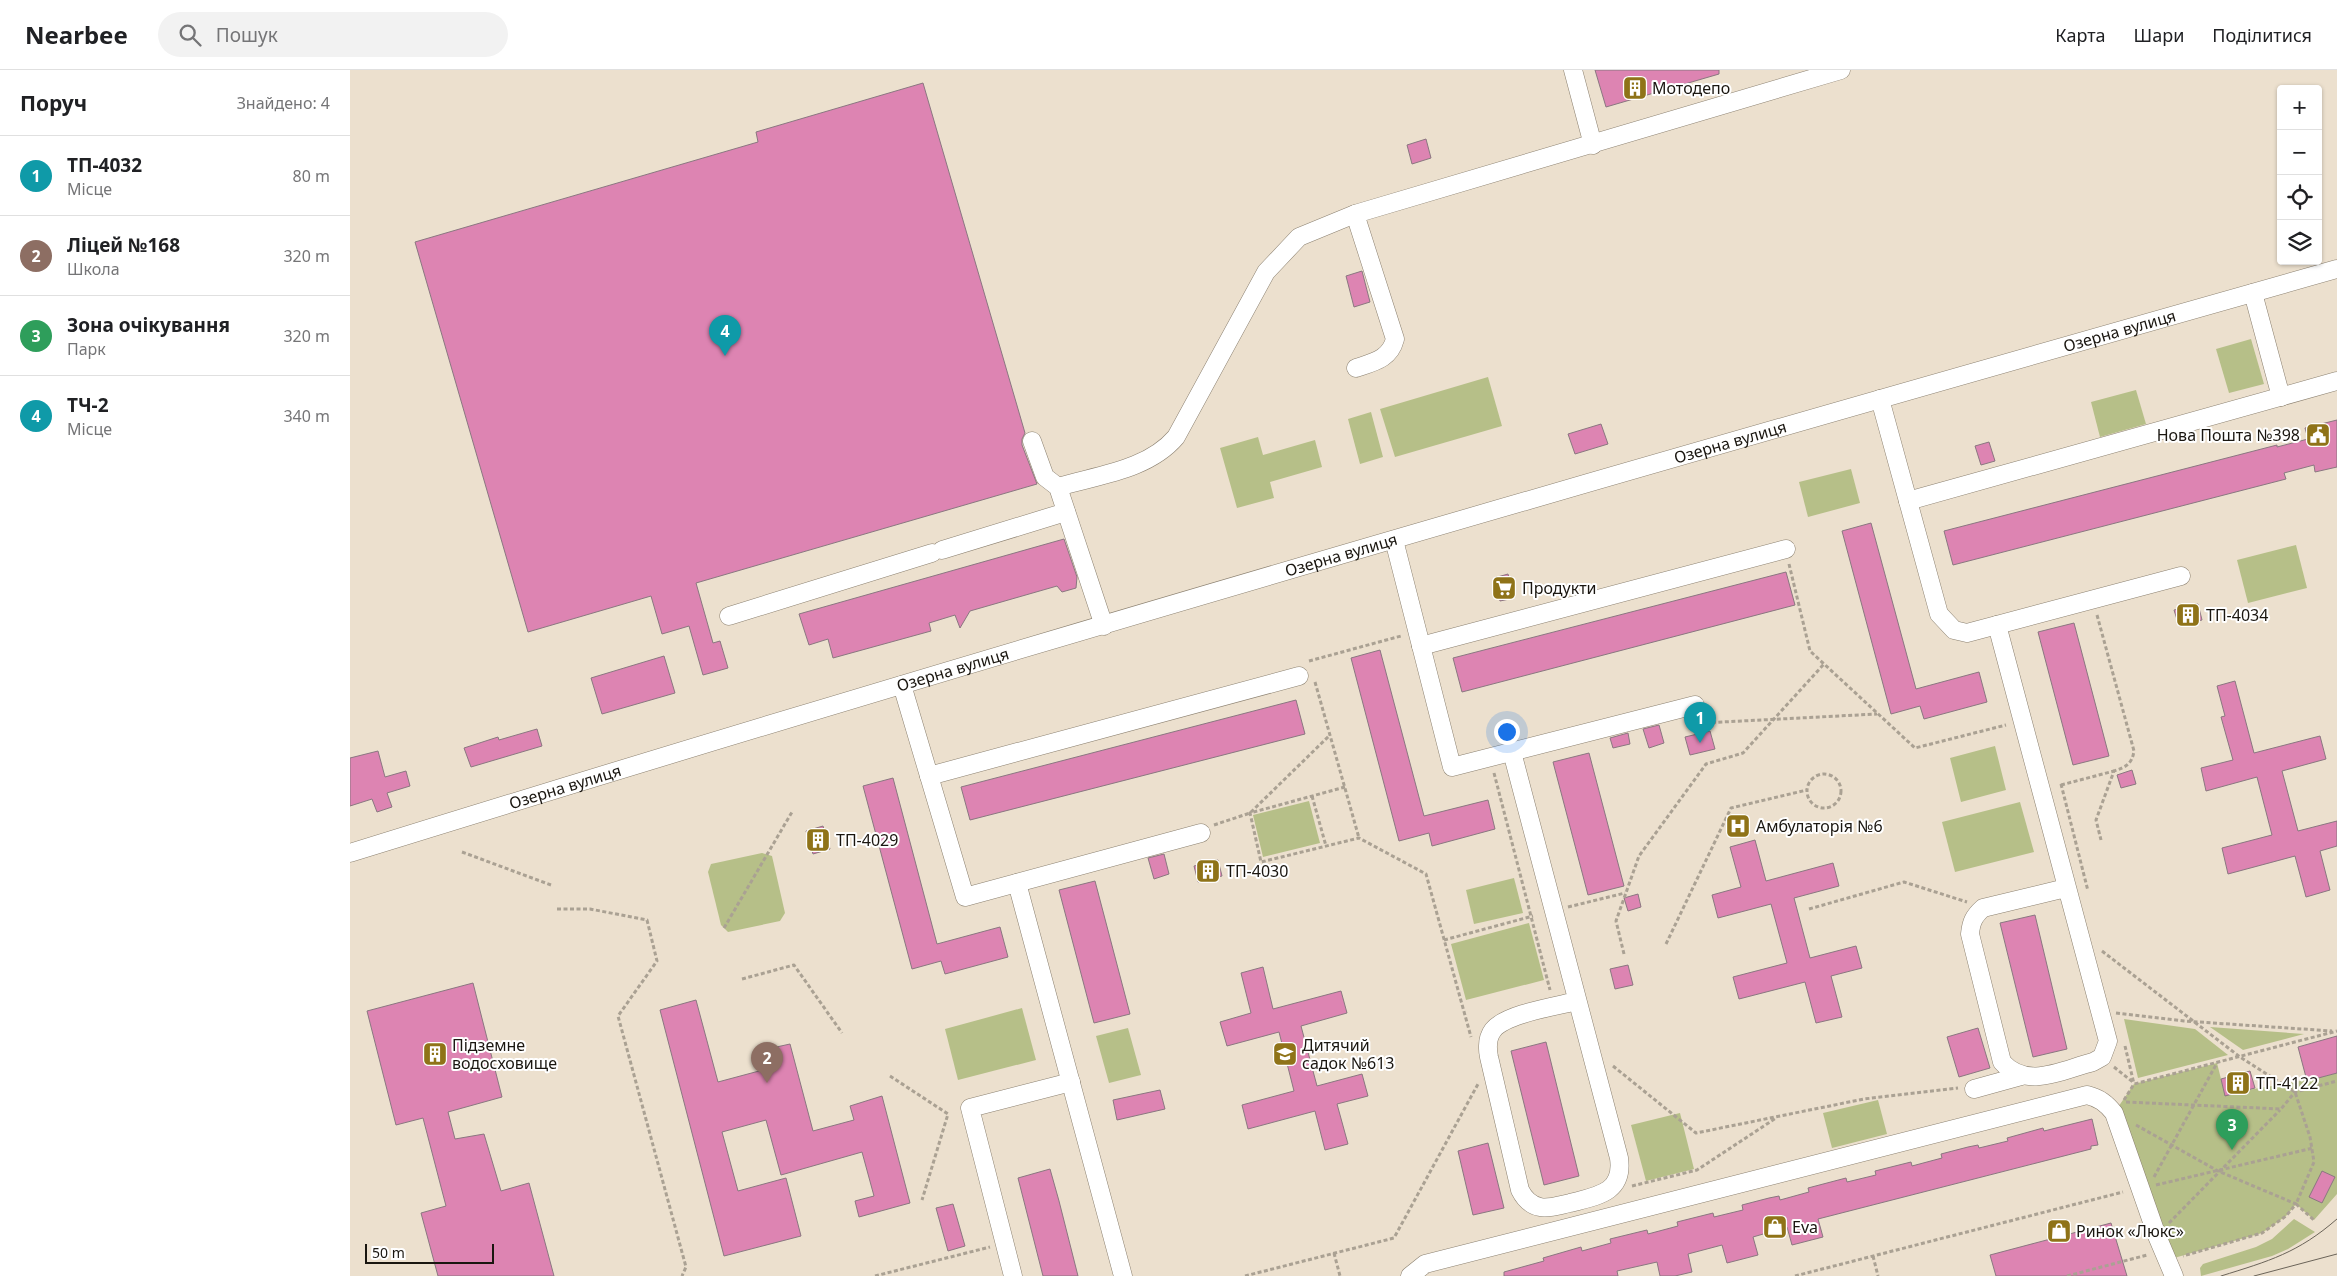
<!DOCTYPE html>
<html lang="uk">
<head>
<meta charset="utf-8">
<style>
  :root { --surface:#fff; --page:#f2f2f2; --text:#202124; --muted:#757577; --line:#e0e0e0; --accent:#8f7318 }
  body { margin:0; font-family:"Noto Sans",sans-serif; background:var(--page); color:var(--text) }
  .controls { position:absolute; right:15px; top:15px; display:grid; overflow:hidden; border-radius:5px; box-shadow:0 1px 4px #0004 }
  .controls button { width:45px; height:45px; display:grid; place-items:center; padding:0; border:0; border-bottom:1px solid var(--line); background:var(--surface); color:var(--text); font:25px sans-serif }
  .scale { position:absolute; left:15px; bottom:12px; width:129px; box-sizing:border-box; padding-left:5px; border:2px solid #1a1610; border-top:0; font-size:14px; line-height:18px; white-space:nowrap; color:#1a1610; -webkit-text-stroke:4px #fff; paint-order:stroke }
  .you { position:absolute; left:1156px; top:661px; width:18px; height:18px; margin:-12px; border:4px solid #fff; border-radius:50%; background:#1a73e8; box-shadow:0 0 0 8px #1a73e833 }
  .badge { display:grid; place-items:center; width:32px; height:32px; border-radius:50%; background:var(--accent); color:#fff; font-size:16px; font-weight:700 }
  .pin { position:absolute; translate:-50% -41px; filter:drop-shadow(0 1px 2px #0008) }
  .pin::after { content:''; position:absolute; top:26px; width:18px; height:15px; background:inherit; clip-path:polygon(0 0,100% 0,50% 100%) }
  .list { margin:0; padding:0; list-style:none }
  h2 { display:flex; justify-content:space-between; align-items:center; height:65px; margin:0; padding:0 20px; font-size:21px }
  h2 small { font-size:16px; font-weight:400; color:var(--muted) }
  .list li { display:grid; grid-template-columns:32px 1fr auto; gap:15px; align-items:center; box-sizing:border-box; height:80px; padding:0 20px; border-top:1px solid var(--line) }
  .list b { display:block; font-size:19px; white-space:nowrap }
  .list p { margin:0; font-size:16px; white-space:nowrap; color:var(--muted) }
  .list em { font-size:16px; font-style:normal; color:var(--muted) }
  .icon { flex:none; width:28px; height:28px; fill:none; stroke:currentColor; stroke-width:2; stroke-linecap:round; stroke-linejoin:round }
  .map { position:relative; flex:none; width:1987px; height:1206px; overflow:hidden }
  header { display:flex; align-items:center; gap:30px; box-sizing:border-box; height:70px; padding:0 25px; background:var(--surface); border-bottom:1px solid var(--line) }
  header strong { font-size:24px }
  nav { display:flex; gap:28px; margin-inline-start:auto; font-size:18px }
  .search { width:350px; height:45px; background:var(--page); display:flex; align-items:center; gap:12px; box-sizing:border-box; padding:0 18px; border-radius:28px; color:var(--muted); font-size:19px }
  main { display:flex }
  aside { flex:1; background:var(--surface) }
  .map>svg:first-child { display:block }
</style>
</head>
<body>
<header>
<strong>Nearbee</strong>
<div class="search"><svg class="icon" aria-label="search" viewBox="0 0 24 24"><circle cx="10" cy="10" r="6"/><path d="M15 15l6 6"/></svg>Пошук</div>
<nav><a>Карта</a><a>Шари</a><a>Поділитися</a></nav>
</header>
<main>
<aside>
<h2>Поруч<small>Знайдено: 4</small></h2>
<ul class="list">
<li><span class="badge" style="background:#0f9aa8">1</span><div><b>ТП-4032</b><p>Місце</p></div><em>80 m</em></li>
<li><span class="badge" style="background:#8d6e63">2</span><div><b>Ліцей №168</b><p>Школа</p></div><em>320 m</em></li>
<li><span class="badge" style="background:#2e9e5b">3</span><div><b>Зона очікування</b><p>Парк</p></div><em>320 m</em></li>
<li><span class="badge" style="background:#0f9aa8">4</span><div><b>ТЧ-2</b><p>Місце</p></div><em>340 m</em></li>
</ul>
</aside>
<div class="map">
<svg width="1987" height="1206" viewBox="0 0 1987 1206">
  <rect width="100%" height="100%" fill="#ece0ce"/>
  <!-- green -->
  <g fill="#b6bf88">
    <path d="M1901,269l13,45 -35,9 -13,-44z"/>
    <path d="M1138,307l14,49 -107,31 -15,-48z"/>
    <path d="M1786,320l10,34 -46,13 -9,-35z"/>
    <path d="M1021,342l12,45 -23,7 -12,-45z"/>
    <path d="M908,367l5,18 52,-15 7,27 -52,15 4,16 -37,10 -17,-60z"/>
    <path d="M1501,399l9,34 -52,14 -9,-35z"/>
    <path d="M1946,475l11,43 -59,15 -11,-43z"/>
    <path d="M1645,676l11,44 -45,12 -11,-44z"/>
    <path d="M959,731l11,42 -57,14 -10,-42z"/>
    <path d="M1670,732l14,50 -79,20 -13,-50z"/>
    <path d="M412,783l10,3 13,57 -5,8 -52,11 -7,-7 -13,-53 3,-8z"/>
    <path d="M1164,808l9,35 -49,11 -8,-34z"/>
    <path d="M1179,853l15,57 -78,20 -15,-56z"/>
    <path d="M672,938l14,52 -78,20 -13,-51z"/>
    <path d="M1774,949l71,10 33,26 -90,23z"/>
    <path d="M1860,957l94,7 -61,16z"/>
    <path d="M778,958l13,47 -32,8 -13,-47z"/>
    <path d="M1867,993l8,32c37,-9 75,-12 112,-22v121l-23,26 -18,-16 -10,12 -24,17 -95,27 -53,-147 20,-29z"/>
    <path d="M1528,1030l9,34 -55,14 -9,-35z"/>
    <path d="M1330,1043l14,56 -48,12 -15,-56z"/>
    <path d="M1944,1149l21,13 -27,17 -16,7 -71,20 -1,-8 3,-4 53,-17 16,-8z"/>
  </g>
  <!-- building -->
  <g fill="#dd84b2" stroke="#8a7780">
    <path d="M1245,0h124v4l-113,33z"/>
    <path d="M573,13l102,350 -3,6v6l15,39 -341,99 17,60 7,-2 8,27 -25,7 -14,-49 -27,8 -11,-38 -123,36 -113,-390 343,-100 -2,-10z"/>
    <path d="M1076,69l5,19 -19,6 -5,-19z"/>
    <path d="M1012,201l8,31 -16,5 -8,-31z"/>
    <path d="M1987,350v47l-22,5 -1,-7 -30,8 2,6 -333,86 -9,-34 333,-86v2l31,-8 -3,-11z"/>
    <path d="M1251,354l7,20 -33,10 -7,-20z"/>
    <path d="M1639,372l6,19 -14,4 -6,-19z"/>
    <path d="M1521,453l45,166 63,-17 8,30 -63,17 -4,-13 -29,8 -49,-183z"/>
    <path d="M714,469l13,38 -1,11 -14,4 -5,-6 -87,25 -10,17 -5,-13 -26,8 2,8 -98,27 -5,-19 -19,6 -10,-31z"/>
    <path d="M1436,502l9,33 -333,87 -9,-34z"/>
    <path d="M1158,504l6,24 -14,3 -6,-23z"/>
    <path d="M1848,534l4,16 -23,6 -5,-16z"/>
    <path d="M1724,553l35,133 -36,9 -35,-133z"/>
    <path d="M1030,580l44,166 64,-16 7,29 -63,17 -3,-13 -30,8 -48,-183z"/>
    <path d="M314,586l11,37 -73,21 -11,-36z"/>
    <path d="M1885,611l19,72 66,-17 6,23 -44,12 16,60 39,-10v25l-17,5 10,39 -24,7 -11,-41 -67,18 -6,-26 50,-13 -15,-58 -51,14 -5,-23 32,-8 -12,-43 4,-1 -8,-30z"/>
    <path d="M946,630l9,34 -335,86 -9,-33z"/>
    <path d="M1309,655l5,18 -15,5 -6,-19z"/>
    <path d="M187,659l5,17 -71,21 -7,-19 34,-11 1,3z"/>
    <path d="M1360,661l5,18 -25,6 -5,-18z"/>
    <path d="M1278,663l2,11 -17,4 -3,-10z"/>
    <path d="M28,681l7,26 21,-6 4,15 -23,7 5,14 -15,5 -5,-13 -22,7v-48z"/>
    <path d="M1239,683l35,133 -36,9 -35,-133z"/>
    <path d="M1782,700l4,14 -15,4 -4,-13z"/>
    <path d="M543,708l44,166 63,-17 8,30 -63,17 -4,-13 -29,8 -49,-183z"/>
    <path d="M473,756l7,23 -17,5 -7,-23z"/>
    <path d="M1405,770l11,41 67,-18 6,23 -45,12 16,60 46,-12 6,22 -31,8 11,41 -26,6 -11,-41 -66,17 -6,-22 54,-14 -16,-59 -53,14 -6,-23 29,-8 -11,-40z"/>
    <path d="M814,784l5,20 -15,5 -6,-21z"/>
    <path d="M868,790l4,16 -24,6 -4,-16z"/>
    <path d="M745,811l35,133 -36,9 -35,-133z"/>
    <path d="M1288,824l3,13 -13,4 -4,-13z"/>
    <path d="M1685,845l32,134 -34,8 -33,-134z"/>
    <path d="M1278,895l5,20 -18,4 -5,-20z"/>
    <path d="M913,897l10,42 68,-18 6,22 -46,13 16,60 45,-12 6,22 -31,8 11,40 -23,6 -10,-39 -67,18 -6,-24 52,-14 -15,-59 -52,14 -7,-24 31,-9 -10,-40z"/>
    <path d="M123,913l29,114 -54,15 7,27 29,-5 17,57 28,-8 25,93h-116l-17,-63 25,-7 -23,-88 -27,7 -29,-114z"/>
    <path d="M346,930l22,82 41,-11 -5,-19 36,-8 23,87 41,-11 -4,-14 32,-10 28,107 -51,14 -4,-16 19,-5 -12,-44 -81,23 -15,-55 -44,12 16,59 48,-13 15,58 -77,20 -64,-246z"/>
    <path d="M1628,958l12,40 -31,9 -12,-40z"/>
    <path d="M1987,966v37l-30,8 -9,-34z"/>
    <path d="M1196,972l33,134 -35,9 -33,-134z"/>
    <path d="M1900,1001l5,17 -30,8 -4,-17z"/>
    <path d="M810,1020l5,19 -48,11 -4,-20z"/>
    <path d="M1742,1049l6,26 -7,1v3l-273,70 5,18 -31,8 -5,-18 -34,10 5,18 -31,8 -5,-18 -34,9 4,18 -17,4h-15l-3,-14 -40,9 1,5h-114v-4l40,-11 -1,-3 38,-11 1,4 29,-8 -1,-4 37,-9 1,4 30,-8 -1,-4 36,-9 1,4 29,-7 -1,-5 27,-7 10,-2 1,4 29,-8 -1,-4 38,-10 1,4 29,-7 -1,-4 36,-9 1,4 30,-8 -1,-4 27,-7 10,-2 1,3 29,-7 -1,-3 36,-10 1,3z"/>
    <path d="M1138,1073l16,65 -31,7 -15,-64z"/>
    <path d="M700,1099l9,32 19,75h-35l-25,-98z"/>
    <path d="M1972,1101l13,6 -13,26 -13,-6z"/>
    <path d="M603,1134l12,42 -17,5 -12,-43z"/>
    <path d="M1761,1153l16,53h-131l-6,-21z"/>
  </g>
  <g fill="none" stroke-linecap="round" stroke-linejoin="round">
    <defs>
      <g id="minor">
        <path d="M1223,0l20,75"/>
        <path d="M1005,144l40,125c-5,20 -21,23 -39,29"/>
        <path d="M1903,223l28,104"/>
        <path d="M1530,329l59,215 15,16 13,3 214,-57"/>
        <path d="M682,371l13,36 13,10 46,139"/>
        <path d="M708,417c40,-12 90,-17 118,-50l90,-165 33,-35 56,-23 486,-144"/>
        <path d="M1558,431l429,-120"/>
        <path d="M1044,470l58,227 243,-62"/>
        <path d="M592,480l124,-38"/>
        <path d="M379,546l203,-63"/>
        <path d="M1647,555l111,416 -6,16 -9,5c-31,8 -66,28 -91,0l-32,-128c1,-12 4,-18 13,-26l83,-20"/>
        <path d="M1071,576l365,-97"/>
        <path d="M552,615l63,212 236,-64"/>
        <path d="M1162,682l107,406c5,35 -22,38 -49,45 -10,2 -21,6 -30,4 -10,-2 -16,-9 -20,-17l-31,-133c-2,-10 -2,-19 4,-27 12,-16 64,-24 84,-29"/>
        <path d="M579,706l370,-100"/>
        <path id="s1" d="M0,783c659,-205 1323,-396 1987,-584"/>
        <path d="M667,813l106,393"/>
        <path d="M1624,1019l47,-13"/>
        <path d="M663,1206l-43,-168 101,-26"/>
        <path d="M1060,1206l15,-12 662,-169c12,3 19,8 27,18l43,123 17,40"/>
      </g>
    </defs>
    <!-- minor casing -->
    <use href="#minor" stroke="#8b8070" stroke-width="19"/>
    <!-- path -->
    <g stroke="#aaa193" stroke-width="3" stroke-dasharray="4 2.5" stroke-linecap="butt">
      <path d="M1439,494l21,87 105,97 91,-23"/>
      <path d="M1747,545l37,136c-2,13 -8,16 -20,20l-18,49 5,20"/>
      <path d="M959,591l92,-25"/>
      <path d="M965,612l44,156"/>
      <path d="M1352,649l1,4 174,-9"/>
      <path d="M1144,703l56,217"/>
      <circle cx="1474" cy="721" r="17"/>
      <path d="M1711,714l27,107"/>
      <path d="M1711,715l53,-14"/>
      <path d="M995,717l-95,26 11,49 98,-24 67,36 45,163"/>
      <path d="M962,726l14,50"/>
      <path d="M864,755l36,-12 80,-78"/>
      <path d="M112,782l89,33"/>
      <path d="M1218,837l57,-14"/>
      <path d="M207,839h33l57,11 10,41 -39,55 68,251 -4,9"/>
      <path d="M1459,839l95,-27 63,20"/>
      <path d="M374,858l68,-116"/>
      <path d="M1094,870l89,-24"/>
      <path d="M1316,874l65,-136 76,-18"/>
      <path d="M1752,881l138,106 55,35 15,45 4,25 -18,42 18,16"/>
      <path d="M1274,884l-8,-33 23,-65 67,-92 37,-11 81,-89"/>
      <path d="M392,909l52,-14 48,68"/>
      <path d="M1766,943l68,8 148,10"/>
      <path d="M1775,976l9,38"/>
      <path d="M1263,996l83,67 168,-34 94,-11"/>
      <path d="M1764,997l20,16"/>
      <path d="M540,1006l58,38 -26,86"/>
      <path d="M1774,1030l10,-16 203,-53"/>
      <path d="M1776,1032l155,7 14,-17 42,-11"/>
      <path d="M1786,1055l82,46 78,33 -10,12 -24,17 -79,23"/>
      <path d="M1804,1107l63,-114"/>
      <path d="M1806,1115l157,-37"/>
      <path d="M1282,1116l65,-16 79,-52"/>
      <path d="M1819,1153l111,-113"/>
      <path d="M984,1183l6,23"/>
      <path d="M1523,1186l5,20"/>
      <path d="M525,1206l115,-29"/>
      <path d="M895,1206l149,-38 84,-154"/>
      <path d="M1445,1206l328,-84"/>
      <path d="M1717,1206l80,-21"/>
    </g>
    <!-- minor -->
    <use href="#minor" stroke="#fff" stroke-width="18"/>
    <!-- tram -->
    <g stroke="#6b6459" stroke-width="1">
      <path d="M1871,1206c48,-15 77,-23 116,-57"/>
      <path d="M1904,1206l83,-22"/>
    </g>
  </g>
  <!-- icons -->
  <defs>
    <symbol id="building-square" viewBox="-11 -11 22 22"><rect x="-9" y="-9" width="18" height="18" rx="4" fill="#8f7318" stroke="#fff"/><path d="M-4-6H4V6H1V3H-1V6H-4ZM-2.5-4.3h1.7v1.8h-1.7ZM.8-4.3h1.7v1.8H.8ZM-2.5-1h1.7V.8h-1.7ZM.8-1h1.7V.8H.8Z" fill="#fff"/></symbol>
    <symbol id="civic-square" viewBox="-11 -11 22 22"><rect x="-9" y="-9" width="18" height="18" rx="4" fill="#8f7318" stroke="#fff"/><path d="M-.6-6.5H3V-4.5H.6V-3L4-1V1h2V6H-6V1h2V-1L-.6-3ZM-1.2 2.5V6h2.4V2.5Z" fill="#fff"/></symbol>
    <symbol id="supermarket-square" viewBox="-11 -11 22 22"><rect x="-9" y="-9" width="18" height="18" rx="4" fill="#8f7318" stroke="#fff"/><path d="M-6-5.5h2.5l.6 2H6L4.5 2H-2.5L-4.4-4H-6ZM-1.5 3.2a1.3 1.3 0 1 0 .1 0ZM3 3.2a1.3 1.3 0 1 0 .1 0Z" fill="#fff"/></symbol>
    <symbol id="hospital-square" viewBox="-11 -11 22 22"><rect x="-9" y="-9" width="18" height="18" rx="4" fill="#8f7318" stroke="#fff"/><path d="M-5-5h3v3.5h4V-5h3V5h-3V1.5h-4V5h-3Z" fill="#fff"/></symbol>
    <symbol id="school-square" viewBox="-11 -11 22 22"><rect x="-9" y="-9" width="18" height="18" rx="4" fill="#8f7318" stroke="#fff"/><path d="M0-5L7-2L0 1L-7-2ZM-4 1L0 2.5L4 1V4Q0 6-4 4Z" fill="#fff"/></symbol>
    <symbol id="shop-square" viewBox="-11 -11 22 22"><rect x="-9" y="-9" width="18" height="18" rx="4" fill="#8f7318" stroke="#fff"/><path d="M-5-2.5h2.3a2.7 3.5 0 0 1 5.4 0H5L5.5 6h-11ZM-1.5-2.5h3a1.5 2.3 0 0 0-3 0Z" fill="#fff"/></symbol>
  </defs>
  <g fill-rule="evenodd">
    <use href="#building-square" x="1271" y="4" width="28" height="28"/>
    <use href="#civic-square" x="1954" y="351" width="28" height="28"/>
    <use href="#supermarket-square" x="1140" y="504" width="28" height="28"/>
    <use href="#building-square" x="1824" y="531" width="28" height="28"/>
    <use href="#hospital-square" x="1374" y="742" width="28" height="28"/>
    <use href="#building-square" x="454" y="756" width="28" height="28"/>
    <use href="#building-square" x="844" y="787" width="28" height="28"/>
    <use href="#building-square" x="71" y="970" width="28" height="28"/>
    <use href="#school-square" x="921" y="970" width="28" height="28"/>
    <use href="#building-square" x="1874" y="999" width="28" height="28"/>
    <use href="#shop-square" x="1411" y="1143" width="28" height="28"/>
    <use href="#shop-square" x="1695" y="1147" width="28" height="28"/>
  </g>
  <g text-anchor="middle" dominant-baseline="central" stroke-width="4" stroke-linejoin="round" paint-order="stroke">
    <!-- poi labels -->
    <g font-size="16" fill="#1a1610" stroke="#fff" text-anchor="start">
      <text x="1302" y="18">Мотодепо</text>
      <text x="1950" y="365" text-anchor="end">Нова Пошта №398</text>
      <text x="1172" y="518">Продукти</text>
      <text x="1856" y="545">ТП-4034</text>
      <text x="1406" y="756">Амбулаторія №6</text>
      <text x="486" y="770">ТП-4029</text>
      <text x="876" y="801">ТП-4030</text>
      <text x="102" y="975">Підземне<tspan x="102" dy="18">водосховище</tspan></text>
      <text x="952" y="975">Дитячий<tspan x="952" dy="18">садок №613</tspan></text>
      <text x="1906" y="1013">ТП-4122</text>
      <text x="1442" y="1157">Eva</text>
      <text x="1726" y="1161">Ринок «Люкс»</text>
    </g>
    <!-- street labels -->
    <g font-size="16" fill="#1a1610" stroke="#fff">
      <text stroke="none"><textPath href="#s1" startOffset="1845">Озерна вулиця</textPath></text>
      <text stroke="none"><textPath href="#s1" startOffset="1440">Озерна вулиця</textPath></text>
      <text stroke="none"><textPath href="#s1" startOffset="1035">Озерна вулиця</textPath></text>
      <text stroke="none"><textPath href="#s1" startOffset="630">Озерна вулиця</textPath></text>
      <text stroke="none"><textPath href="#s1" startOffset="225">Озерна вулиця</textPath></text>
    </g>
  </g>
</svg>
<div class="controls">
<button>+</button>
<button>−</button>
<button><svg class="icon" aria-label="locate" viewBox="0 0 24 24"><circle cx="12" cy="12" r="6"/><path d="M12 2v4M12 18v4M2 12h4M18 12h4"/></svg></button>
<button><svg class="icon" aria-label="layers" viewBox="0 0 24 24"><path d="M12 4l9 5-9 5-9-5zM3 14l9 5 9-5"/></svg></button>
</div>
<div class="scale">50 m</div>
<div class="you"></div>
<div class="pin badge" style="left:1350px;top:673px;background:#0f9aa8">1</div>
<div class="pin badge" style="left:417px;top:1013px;background:#8d6e63">2</div>
<div class="pin badge" style="left:1882px;top:1080px;background:#2e9e5b">3</div>
<div class="pin badge" style="left:375px;top:286px;background:#0f9aa8">4</div>
</div>
</main>
</body>
</html>
